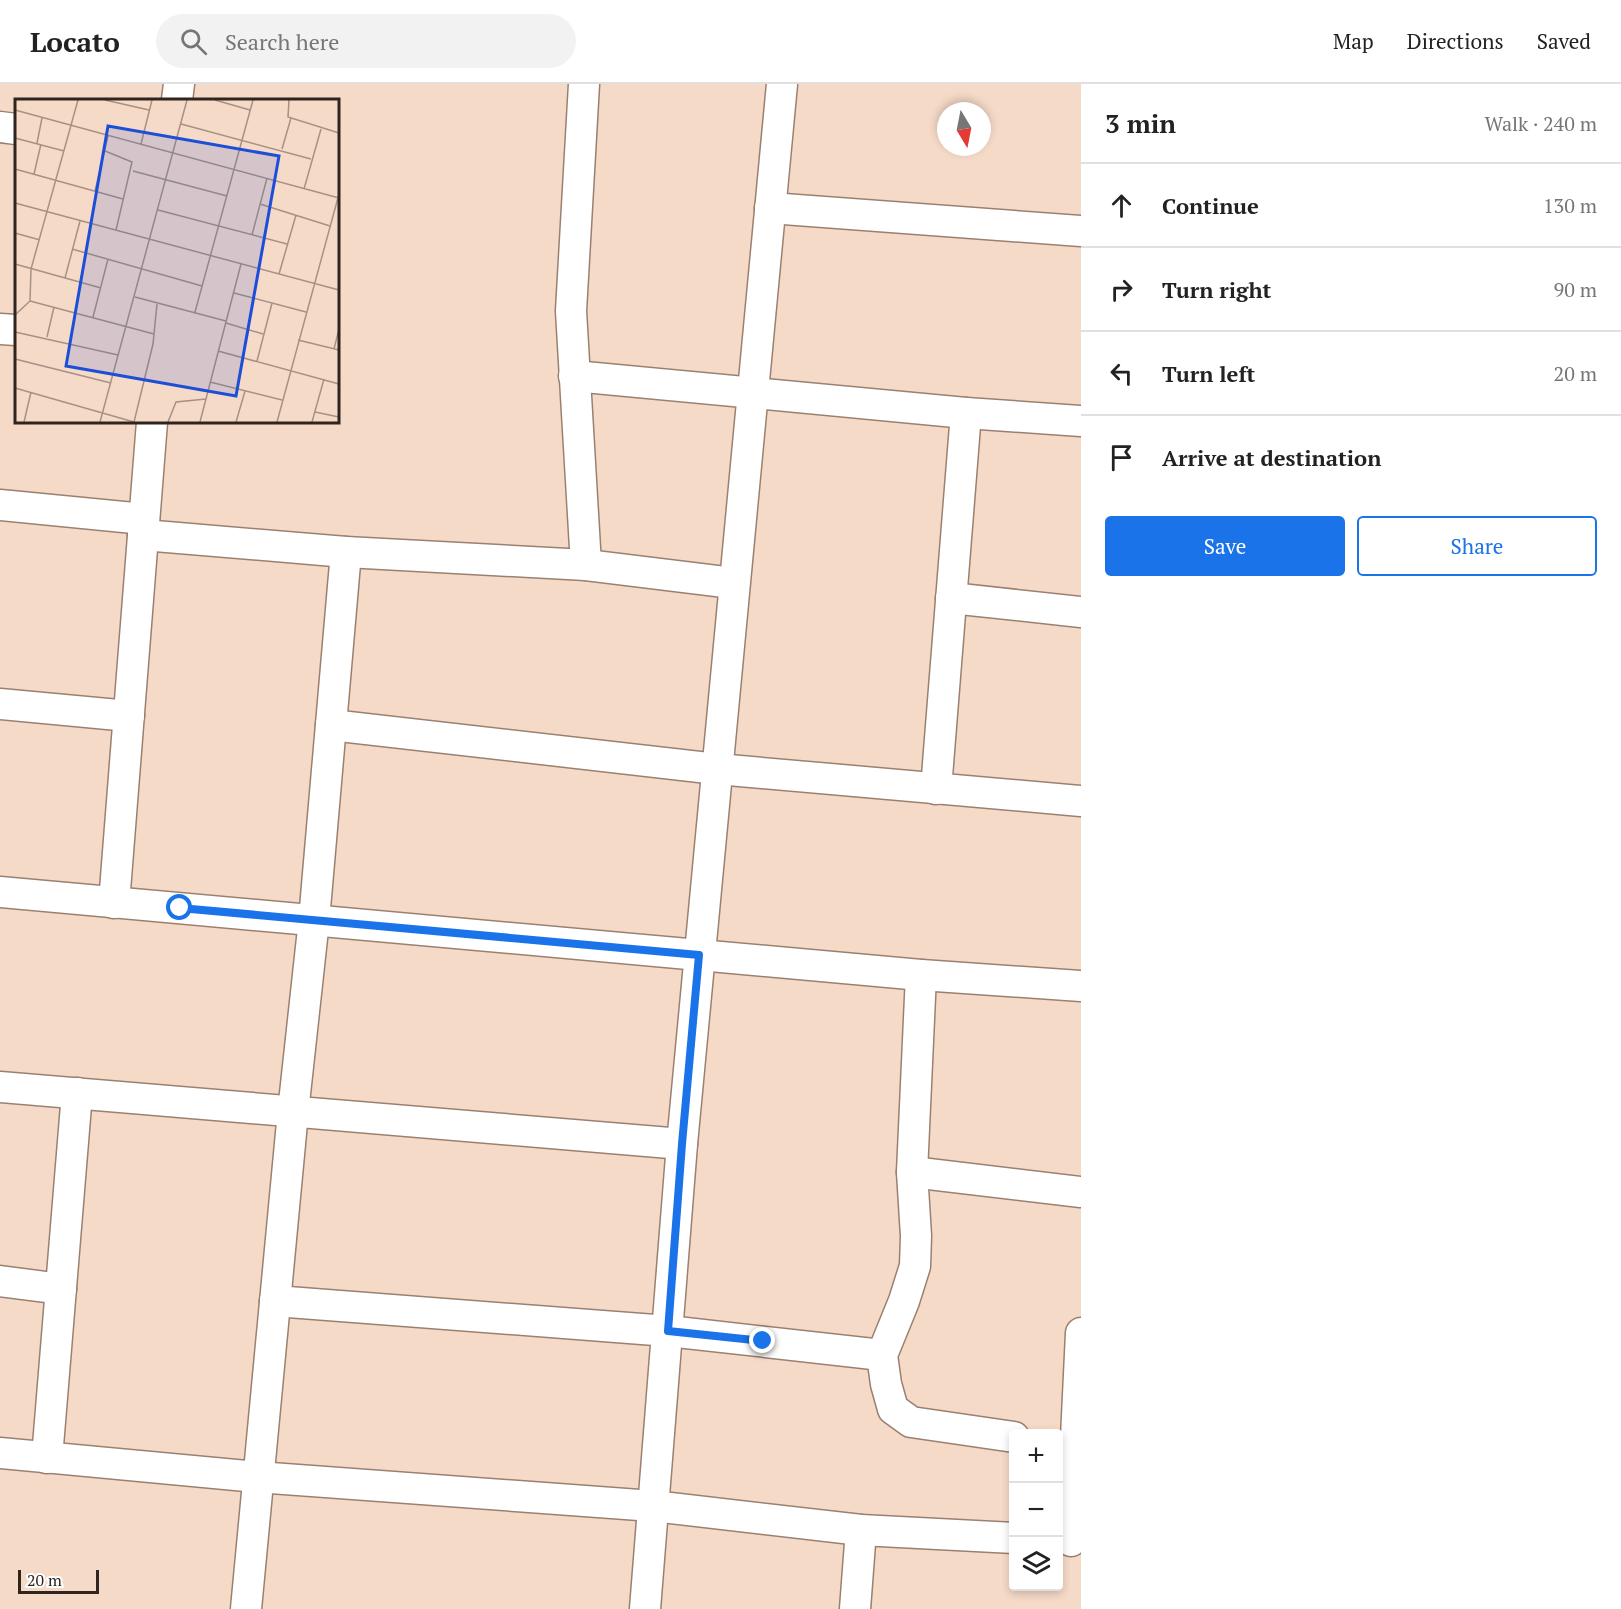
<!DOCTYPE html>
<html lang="en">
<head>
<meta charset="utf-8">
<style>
  :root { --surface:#fff; --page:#f2f2f2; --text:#222; --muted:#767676; --line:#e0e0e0; --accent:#1a73e8 }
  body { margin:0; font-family:"PT Serif",serif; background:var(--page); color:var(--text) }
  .controls { position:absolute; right:18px; bottom:18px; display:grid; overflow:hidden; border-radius:6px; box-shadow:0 3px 9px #0003 }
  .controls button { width:54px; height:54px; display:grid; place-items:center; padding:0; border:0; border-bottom:2px solid var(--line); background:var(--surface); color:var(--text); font:30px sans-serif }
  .compass { position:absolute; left:937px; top:18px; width:54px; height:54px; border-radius:50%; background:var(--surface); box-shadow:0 3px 9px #0003; rotate:170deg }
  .scale { position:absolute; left:18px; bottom:15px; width:81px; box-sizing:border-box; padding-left:6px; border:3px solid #2f241e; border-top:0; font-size:16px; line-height:21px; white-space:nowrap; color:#2f241e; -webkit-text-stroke:4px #fff; paint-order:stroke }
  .stop { position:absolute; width:18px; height:18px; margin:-14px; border:4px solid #1a73e8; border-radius:50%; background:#fff }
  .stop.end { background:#1a73e8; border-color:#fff; box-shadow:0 2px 6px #0008 }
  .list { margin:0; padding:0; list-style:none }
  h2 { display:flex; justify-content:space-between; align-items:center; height:78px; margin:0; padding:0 24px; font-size:26px }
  h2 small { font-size:20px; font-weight:400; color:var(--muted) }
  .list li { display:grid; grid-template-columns:39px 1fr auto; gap:18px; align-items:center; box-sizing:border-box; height:84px; padding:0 24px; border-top:2px solid var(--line) }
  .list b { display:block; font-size:22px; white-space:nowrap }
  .list em { font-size:20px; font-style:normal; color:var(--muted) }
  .actions { display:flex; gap:12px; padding:18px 24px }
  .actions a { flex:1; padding:14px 0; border:2px solid var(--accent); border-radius:6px; text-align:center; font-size:21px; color:var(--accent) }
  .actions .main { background:var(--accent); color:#fff }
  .icon { flex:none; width:33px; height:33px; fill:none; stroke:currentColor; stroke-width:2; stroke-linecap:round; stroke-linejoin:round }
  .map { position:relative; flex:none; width:1081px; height:1525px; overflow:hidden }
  header { display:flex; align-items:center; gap:36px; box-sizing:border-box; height:84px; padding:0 30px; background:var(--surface); border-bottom:2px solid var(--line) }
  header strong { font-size:28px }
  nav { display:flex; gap:33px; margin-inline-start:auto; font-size:21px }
  .search { width:420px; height:54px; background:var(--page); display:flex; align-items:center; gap:15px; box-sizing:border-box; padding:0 21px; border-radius:33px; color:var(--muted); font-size:22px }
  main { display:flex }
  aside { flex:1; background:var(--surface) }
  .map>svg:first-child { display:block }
</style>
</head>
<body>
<header>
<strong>Locato</strong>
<div class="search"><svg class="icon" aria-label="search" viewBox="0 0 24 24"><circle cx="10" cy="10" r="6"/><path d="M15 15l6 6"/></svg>Search here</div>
<nav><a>Map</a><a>Directions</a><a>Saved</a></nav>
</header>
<main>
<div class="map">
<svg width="1081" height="1525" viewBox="0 0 1081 1525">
  <rect width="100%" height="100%" fill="#f6dac8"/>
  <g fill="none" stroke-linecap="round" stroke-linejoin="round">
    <defs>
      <g id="street">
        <path d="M584,0l-13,227 15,254"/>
        <path d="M177,16l2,-16"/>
        <path d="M0,43l16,2"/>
        <path d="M770,124l311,23"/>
        <path d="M0,245l16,1"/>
        <path d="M574,292l392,37 115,8"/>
        <path d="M0,421l144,14"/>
        <path d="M143,451l203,17 240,13 147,18"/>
        <path d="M951,514l130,14"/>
        <path d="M0,620l129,12"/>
        <path d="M331,641l386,44 364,32"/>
        <path d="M936,705l30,-376"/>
        <path d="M0,808l921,83 160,11"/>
        <path d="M114,819l38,-481"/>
        <path d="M921,891l-9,197 4,64 -1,30 -11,35 -22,54 4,29 7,25 18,13 103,15"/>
        <path d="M0,1003l682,57"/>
        <path d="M912,1088l169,20"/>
        <path d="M0,1197l61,8"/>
        <path d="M275,1217l393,30 214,24"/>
        <path d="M0,1369l257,24 396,29 208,24 153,8"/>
        <path d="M47,1374l30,-365"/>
        <path d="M1071,1457l10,-208"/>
        <path d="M246,1525l47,-497 21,-192 32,-368"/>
        <path d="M645,1525l37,-465 100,-1060"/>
        <path d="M855,1525l6,-79"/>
      </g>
    </defs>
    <!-- street casing -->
    <use href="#street" stroke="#9a8070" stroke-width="33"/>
    <!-- street -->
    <use href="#street" stroke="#fff" stroke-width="30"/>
  </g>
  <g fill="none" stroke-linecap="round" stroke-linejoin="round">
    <!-- route -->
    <path stroke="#1a73e8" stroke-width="8" d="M180,824l519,47 -17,189 -14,187 95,10"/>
  </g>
  <!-- overview -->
  <g transform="translate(15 15)">
    <rect width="324" height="324" fill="#f6dac8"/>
    <path fill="none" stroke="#a69184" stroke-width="1.5" d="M90,1l44,10M200,1l35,10M274,1l-1,17 51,16M0,11l324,88M166,25l130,35M0,39l49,13M22,44l5,-25M126,45l11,-44M267,50l9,-31M90,52l27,11 -16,68M0,70l108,30M118,72l94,25M19,75l7,-30M289,90l17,-60M80,92l13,-55M0,104l324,87M245,105l70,22M143,111l129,34M0,134l25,7M237,136l15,-57M57,150l130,37M0,165l86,24M264,175l17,-59M50,179l15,-57M219,194l72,19M120,198l91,24M15,202l124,33M180,213l58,-212M0,216l15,-14 1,-32 47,-169M78,218l15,-58M211,224l37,11M0,233l103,23M32,238l7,-30M283,241l41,10M319,250l5,-20M203,252l121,33M0,260l96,24M242,262l15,-58M195,283l72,18M0,289l119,34M300,313l24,5M9,323l7,-30M85,323l87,-322M119,323l19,-78 4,-40M153,323l8,-20 30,-3M185,323l41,-158M221,323l9,-31M262,323l62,-228M297,323l12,-43"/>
    <path fill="#1d4ed8" fill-opacity="0.15" stroke="#1d4ed8" stroke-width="3" d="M93,27l171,30 -43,240 -170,-30z"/>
    <rect width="324" height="324" fill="none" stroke="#2f241e" stroke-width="3"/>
  </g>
</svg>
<div class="controls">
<button>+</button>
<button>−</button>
<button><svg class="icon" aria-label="layers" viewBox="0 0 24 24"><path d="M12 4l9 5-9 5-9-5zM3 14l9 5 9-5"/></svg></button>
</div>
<svg class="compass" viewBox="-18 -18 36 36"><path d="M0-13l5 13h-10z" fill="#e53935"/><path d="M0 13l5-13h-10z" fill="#767676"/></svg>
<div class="scale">20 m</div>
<div class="stop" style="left:180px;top:824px"></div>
<div class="stop end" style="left:763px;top:1257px"></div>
</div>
<aside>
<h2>3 min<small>Walk · 240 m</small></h2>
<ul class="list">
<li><svg class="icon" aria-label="ahead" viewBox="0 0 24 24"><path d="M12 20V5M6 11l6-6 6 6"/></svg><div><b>Continue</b></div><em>130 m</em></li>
<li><svg class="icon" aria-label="right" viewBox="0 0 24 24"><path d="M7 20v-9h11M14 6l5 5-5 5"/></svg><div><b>Turn right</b></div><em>90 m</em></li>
<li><svg class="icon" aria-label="left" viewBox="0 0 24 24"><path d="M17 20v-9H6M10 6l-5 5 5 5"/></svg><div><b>Turn left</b></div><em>20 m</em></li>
<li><svg class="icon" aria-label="arrive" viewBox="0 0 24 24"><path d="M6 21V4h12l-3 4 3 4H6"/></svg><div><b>Arrive at destination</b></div></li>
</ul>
<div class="actions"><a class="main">Save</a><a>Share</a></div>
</aside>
</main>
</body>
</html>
